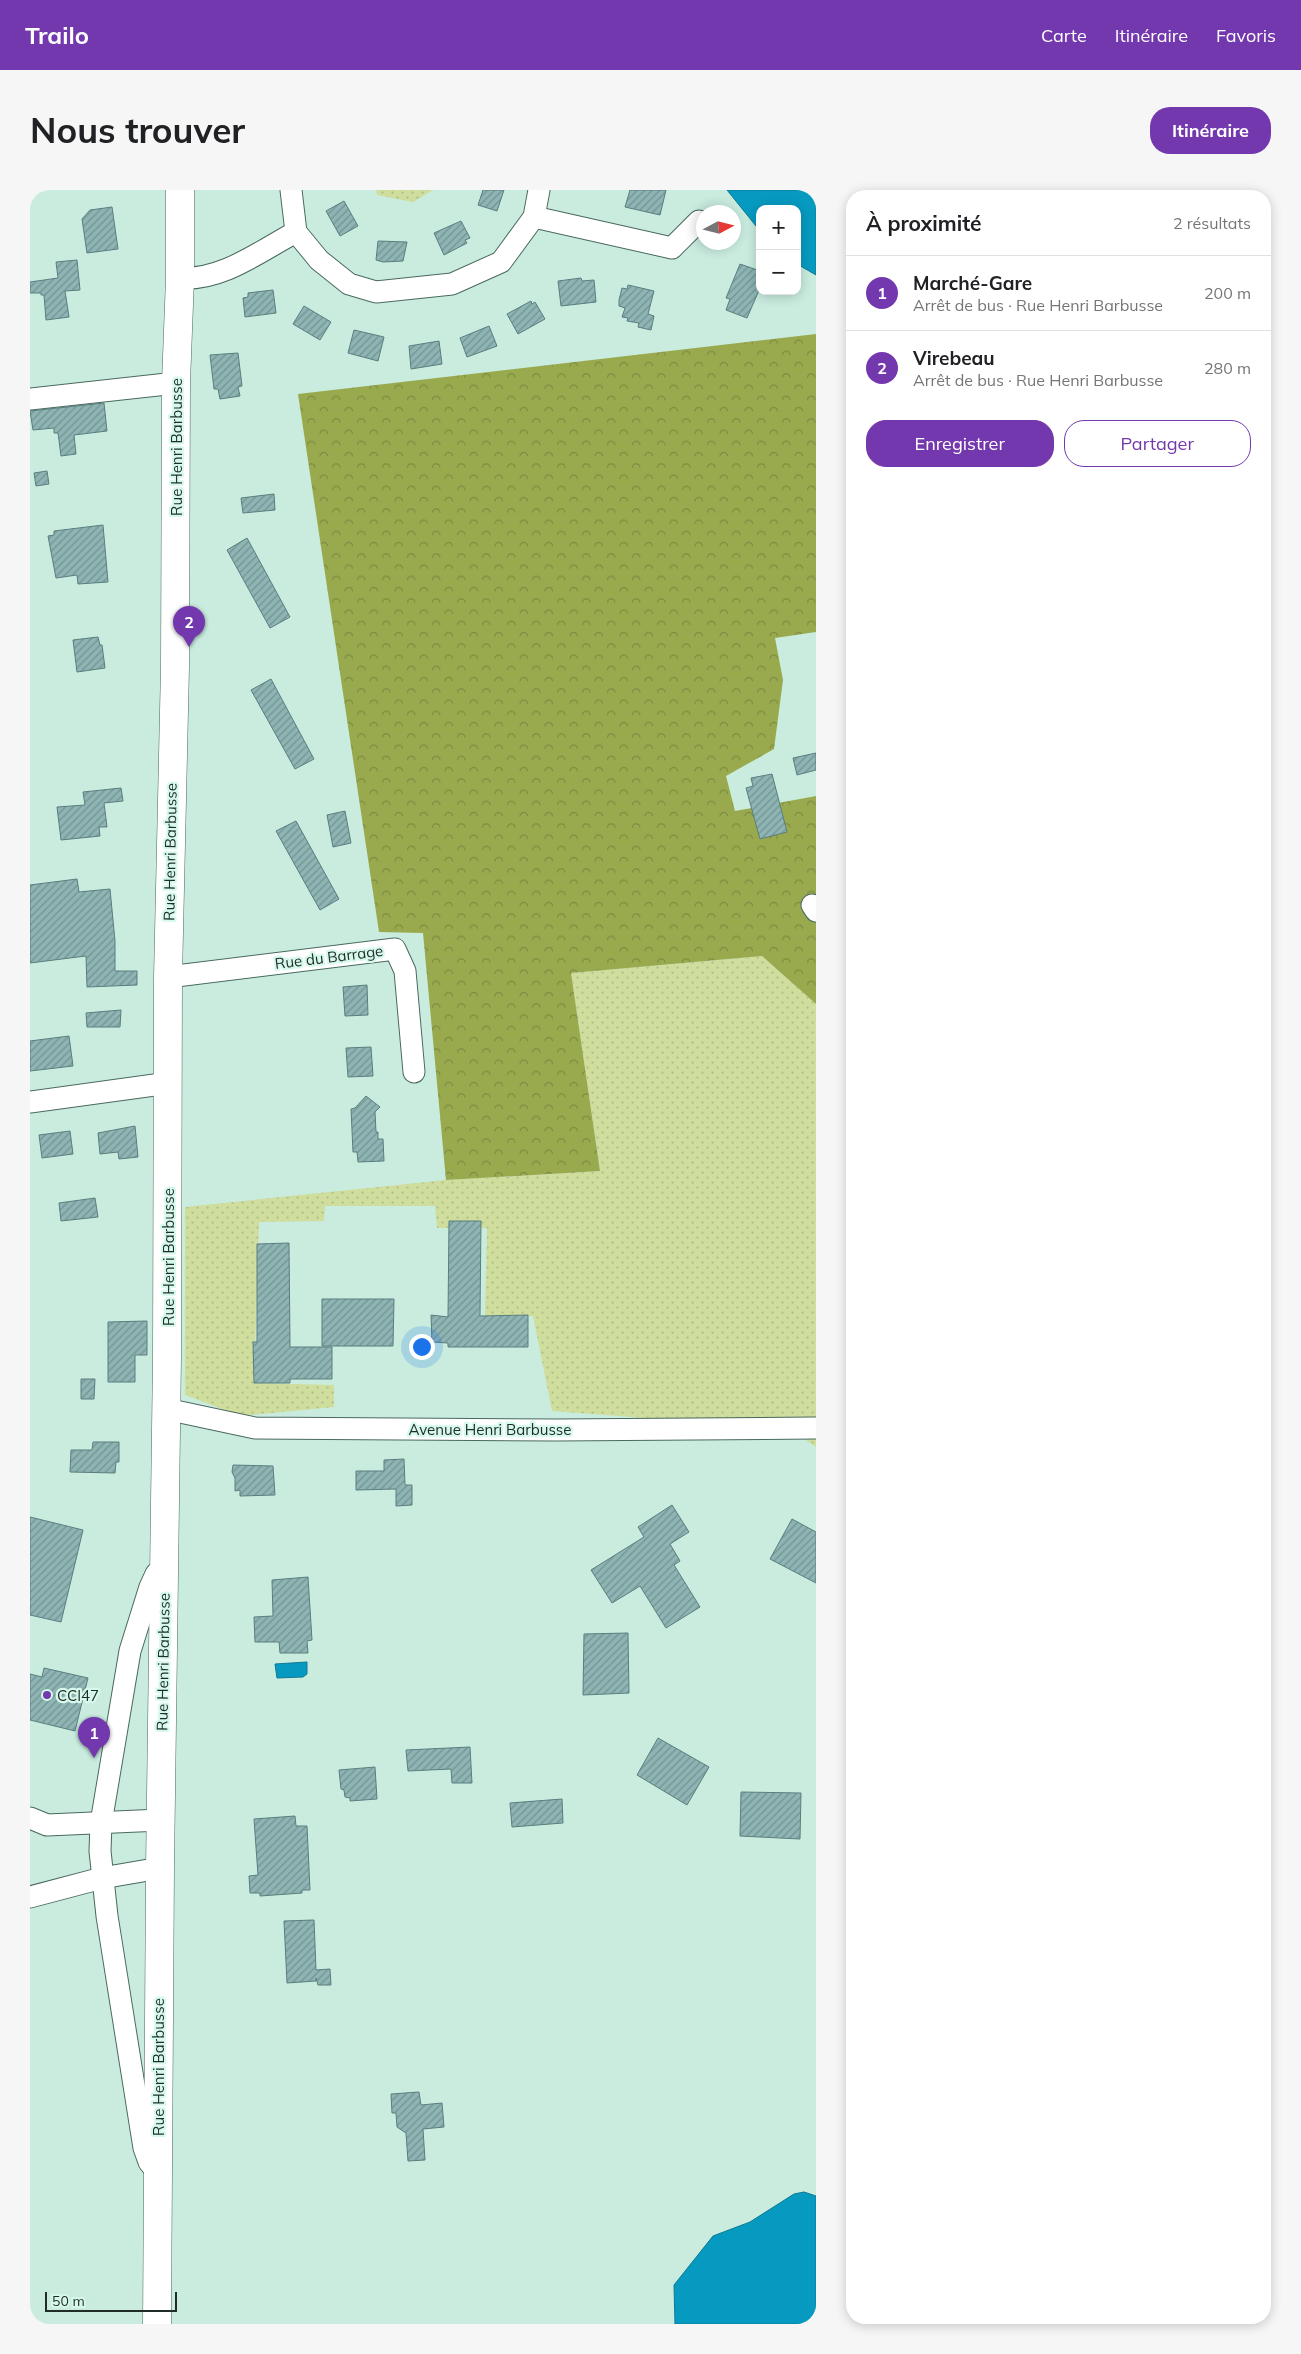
<!DOCTYPE html>
<html lang="fr">
<head>
<meta charset="utf-8">
<style>
  :root { --surface:#fff; --page:#f6f6f6; --text:#202124; --muted:#757577; --line:#e0e0e0; --accent:#7338ae }
  body { margin:0; font-family:Mulish,sans-serif; background:var(--page); color:var(--text) }
  .controls { position:absolute; right:15px; top:15px; display:grid; overflow:hidden; border-radius:10px; box-shadow:0 2px 12px #0003 }
  .controls button { width:45px; height:45px; display:grid; place-items:center; padding:0; border:0; border-bottom:1px solid var(--line); background:var(--surface); color:var(--text); font:25px sans-serif }
  .compass { position:absolute; left:666px; top:15px; width:45px; height:45px; border-radius:50%; background:var(--surface); box-shadow:0 2px 12px #0003; rotate:83deg }
  .scale { position:absolute; left:15px; bottom:12px; width:132px; box-sizing:border-box; padding-left:5px; border:2px solid #1f2c27; border-top:0; font-size:14px; line-height:18px; white-space:nowrap; color:#1f2c27; -webkit-text-stroke:4px #d6f9ec; paint-order:stroke }
  .you { position:absolute; left:391px; top:1156px; width:18px; height:18px; margin:-12px; border:4px solid #fff; border-radius:50%; background:#1a73e8; box-shadow:0 0 0 8px #1a73e833 }
  .badge { display:grid; place-items:center; width:32px; height:32px; border-radius:50%; background:var(--accent); color:#fff; font-size:16px; font-weight:700 }
  .pin { position:absolute; translate:-50% -41px; filter:drop-shadow(0 1px 2px #0008) }
  .pin::after { content:''; position:absolute; top:26px; width:18px; height:15px; background:inherit; clip-path:polygon(0 0,100% 0,50% 100%) }
  .list { margin:0; padding:0; list-style:none }
  h2 { display:flex; justify-content:space-between; align-items:center; height:65px; margin:0; padding:0 20px; font-size:21px }
  h2 small { font-size:16px; font-weight:400; color:var(--muted) }
  .list li { display:grid; grid-template-columns:32px 1fr auto; gap:15px; align-items:center; box-sizing:border-box; height:75px; padding:0 20px; border-top:1px solid var(--line) }
  .list b { display:block; font-size:19px; white-space:nowrap }
  .list p { margin:0; font-size:16px; white-space:nowrap; color:var(--muted) }
  .list em { font-size:16px; font-style:normal; color:var(--muted) }
  .actions { display:flex; gap:10px; padding:15px 20px }
  .actions a { flex:1; padding:11px 0; border:1px solid var(--accent); border-radius:20px; text-align:center; font-size:18px; color:var(--accent) }
  .actions .main { background:var(--accent); color:#fff }
  .map { position:relative; flex:none; width:786px; height:2134px; overflow:hidden; border-radius:20px }
  header { display:flex; align-items:center; gap:30px; box-sizing:border-box; height:70px; padding:0 25px; background:var(--accent); color:#fff }
  header strong { font-size:24px }
  nav { display:flex; gap:28px; margin-inline-start:auto; font-size:18px }
  .intro { display:flex; align-items:center; justify-content:space-between; box-sizing:border-box; height:120px; padding:0 30px }
  h1 { margin:0; font-size:35px }
  .button { padding:12px 22px; border-radius:20px; background:var(--accent); color:#fff; font-size:18px; font-weight:700 }
  main { display:flex; gap:30px; padding:0 30px }
  aside { flex:1; background:var(--surface); border-radius:20px; box-shadow:0 2px 12px #0003 }
  .map>svg:first-child { display:block }
</style>
</head>
<body>
<header>
<strong>Trailo</strong>
<nav><a>Carte</a><a>Itinéraire</a><a>Favoris</a></nav>
</header>
<div class="intro"><h1>Nous trouver</h1><a class="button">Itinéraire</a></div>
<main>
<div class="map">
<svg width="786" height="2134" viewBox="0 0 786 2134">
  <defs>
    <pattern id="grass-dots" width="8" height="8" patternUnits="userSpaceOnUse" patternTransform="scale(1.25)"><rect width="8" height="8" fill="#cfdd9d"/><path d="M2 2h.1M6 6h.1" fill="none" stroke="#b1be87" stroke-width="1.8" stroke-linecap="round"/></pattern>
    <pattern id="forest-crowns" width="20" height="18" patternUnits="userSpaceOnUse" patternTransform="scale(1.25)"><rect width="20" height="18" fill="#99aa4e"/><path d="M2 6a3 3 0 1 1 6 0M12 15a3 3 0 1 1 6 0" fill="none" stroke="#7c8b41"/></pattern>
    <pattern id="building-hatch" width="6" height="6" patternUnits="userSpaceOnUse" patternTransform="scale(1.25)"><rect width="6" height="6" fill="#8eb4b4"/><path d="M-1 1l2-2M0 6l6-6M5 7l2-2" fill="none" stroke="#739392"/></pattern>
  </defs>
  <rect width="100%" height="100%" fill="#c9ecdf"/>
  <!-- grass -->
  <g fill="url(#grass-dots)">
    <path d="M346,0h57l-20,12 -36,-7z"/>
    <path d="M732,766l54,48v443l-26,-18 -238,-18 -19,-95h-48l2,-88h-50l-2,-22h-110l-1,15 -65,1 -5,161 80,2v22l-93,9 -56,-21v-188l261,-27 154,-9 -29,-198z"/>
  </g>
  <!-- forest -->
  <path fill="url(#forest-crowns)" d="M786,144v298l-41,6 8,42 -9,69 -48,27 9,35 81,-15v208l-54,-48 -191,17 29,198 -154,9 -23,-247 -44,-1 -81,-538z"/>
  <!-- water -->
  <g fill="#079ac1" stroke="#0e7993">
    <path d="M697,0h89v85l-19,-11v-55h-37v22z"/>
    <path d="M277,1472v12l-4,3 -26,1 -2,-14z"/>
    <path d="M774,2002l12,4v128h-141l-1,-39 39,-49 37,-14 44,-28z"/>
  </g>
  <!-- building -->
  <g fill="url(#building-hatch)" stroke="#5a7e7e">
    <path d="M453,0h21l-7,21 -19,-6z"/>
    <path d="M600,0h36l-6,25 -35,-8z"/>
    <path d="M314,11l14,25 -18,10 -14,-25z"/>
    <path d="M82,17l6,42 -31,4 -5,-34 8,-9z"/>
    <path d="M431,31l9,17 -5,2 2,3 -23,12 -10,-22z"/>
    <path d="M348,51l29,1 -4,19 -20,1 -7,-2z"/>
    <path d="M47,70l3,30 -15,1 4,26 -23,3 -2,-25h-3v-2h-11v-11l28,-4 -2,-16z"/>
    <path d="M710,74l20,7v17l-13,30 -21,-8 4,-11 -4,-1z"/>
    <path d="M551,88l1,3 12,-1 2,22 -35,4 -3,-25z"/>
    <path d="M598,95l26,6 -6,23 6,2 -3,14 -13,-3 1,-4 -12,-2 1,-3 -6,-1 3,-9 -6,-2v-6l3,-12 5,1z"/>
    <path d="M243,100l3,23 -31,4 -2,-19 5,-1v-4z"/>
    <path d="M501,111l1,3 3,-2 10,17 -27,15 -11,-20z"/>
    <path d="M274,116l27,16 -11,18 -27,-16z"/>
    <path d="M459,136l8,20 -30,11 -7,-19z"/>
    <path d="M324,140l30,7 -6,24 -30,-8z"/>
    <path d="M409,151l3,23 -31,5 -2,-23z"/>
    <path d="M208,163l4,33 -4,1 2,9 -20,3 -2,-10h-4l-4,-34z"/>
    <path d="M74,213l3,28 -33,4 2,19 -15,2 -3,-23h-4v-5l-21,2 -3,-19z"/>
    <path d="M17,281l2,13 -13,2 -2,-13z"/>
    <path d="M244,304l1,16 -32,3 -2,-15z"/>
    <path d="M73,335l5,57 -30,2 -1,-9 -21,3 -8,-42 6,-1v-4z"/>
    <path d="M217,348l43,79 -20,11 -43,-78z"/>
    <path d="M68,447l2,8h2l3,23 -28,4 -4,-32z"/>
    <path d="M241,489l43,80 -19,10 -44,-79z"/>
    <path d="M786,563v17l-19,5 -4,-17z"/>
    <path d="M742,584l15,58 -27,7 -14,-51 7,-2 -2,-8z"/>
    <path d="M91,598l2,13 -19,2 3,24h-8l1,9 -39,4 -4,-33 28,-2 -2,-13z"/>
    <path d="M315,621l6,32 -18,4 -6,-32z"/>
    <path d="M266,631l43,78 -19,11 -44,-79z"/>
    <path d="M47,689l2,13 31,-3 5,52v30h22v14l-50,2 -1,-31 -56,7v-78z"/>
    <path d="M337,795l1,30 -23,1 -2,-29z"/>
    <path d="M91,820l-1,17h-33l-1,-14z"/>
    <path d="M39,846l4,30 -43,5v-30z"/>
    <path d="M341,857l2,29 -25,1 -2,-29z"/>
    <path d="M336,906l14,11 -5,5 1,20h2v7h5l1,22 -26,1 -1,-10h-4l-2,-43 4,-1z"/>
    <path d="M105,936l3,31 -19,2 -1,-7 -18,2 -2,-21z"/>
    <path d="M40,941l3,23 -31,4 -3,-23z"/>
    <path d="M65,1008l3,19 -37,4 -2,-18z"/>
    <path d="M419,1031h32l-1,95 48,-1v32h-80v-4l-16,-1 -1,-27 17,2z"/>
    <path d="M259,1053l1,104h42v32h-42v4h-36l-1,-41h4v-98z"/>
    <path d="M292,1109h72l-1,47h-71z"/>
    <path d="M117,1131v34h-12v27h-27v-60z"/>
    <path d="M51,1189h14l-1,20h-13z"/>
    <path d="M63,1252h26v20h-3l-1,11 -45,-1 1,-22h21z"/>
    <path d="M374,1269l1,26h7v20l-16,1v-17l-40,1v-19h28v-11z"/>
    <path d="M203,1275l40,1 2,29 -35,1v-6l-5,1v-13l-3,-6z"/>
    <path d="M642,1315l17,27 -19,12 10,17 -6,4 26,42 -34,21 -26,-42 -28,17 -21,-33 53,-33 -6,-10z"/>
    <path d="M0,1327l53,13 -22,92 -31,-7z"/>
    <path d="M762,1329l24,13v51l-46,-24z"/>
    <path d="M278,1387l4,63 -5,1 1,12h-28l-1,-11h-24l-1,-25 19,-1 -1,-36z"/>
    <path d="M598,1443l1,60 -46,2 1,-61z"/>
    <path d="M14,1478l44,10 -13,53 -45,-11v-46l12,3z"/>
    <path d="M628,1548l51,29 -22,38 -50,-30z"/>
    <path d="M440,1557l2,36h-20l-1,-14 -43,2 -2,-21z"/>
    <path d="M345,1577l2,32 -27,2v-3l-5,-1 -1,-7 -3,-1 -2,-19z"/>
    <path d="M711,1602l60,1 -1,46 -60,-3z"/>
    <path d="M532,1609l1,24 -51,4 -2,-24z"/>
    <path d="M265,1626l1,10h11l3,64h-8v3l-42,3v-3h-10l-1,-17 9,-1 -4,-56z"/>
    <path d="M284,1730l2,50 14,-1 1,16h-13l-2,-7v3l-29,2 -3,-62z"/>
    <path d="M389,1902l2,13 21,-2 2,24 -21,2 2,31 -17,1 -2,-28 -9,-6 -1,-14h-4l-1,-19z"/>
  </g>
  <g fill="none" stroke-linecap="round" stroke-linejoin="round">
    <defs>
      <g id="street">
        <path d="M261,0l5,42 23,28 30,24 27,8 76,-8 49,-22 33,-45 5,-27"/>
        <path d="M504,27l138,31 27,-27"/>
        <path d="M150,88c42,3 80,-27 116,-46"/>
        <path d="M0,209l146,-16"/>
        <path d="M782,715l4,6"/>
        <path d="M138,787l227,-28 10,22 9,101"/>
        <path d="M0,912l139,-19"/>
        <path d="M136,1219l89,19 301,2 260,-2"/>
        <path d="M0,1628l17,7 114,-5"/>
        <path d="M0,1707l72,-19 58,-10"/>
        <path d="M128,1983l-9,-11 -5,-14 -37,-232 -7,-65 1,-28 29,-172 20,-64 6,-13 8,-1"/>
      </g>
      <path id="secondary" d="M127,2134l3,-456 7,-511 1,-380 7,-310 1,-284 4,-105v-88"/>
    </defs>
    <!-- street casing -->
    <use href="#street" stroke="#4a695e" stroke-width="23"/>
    <!-- secondary casing -->
    <use href="#secondary" stroke="#4a695e" stroke-width="29"/>
    <!-- street -->
    <use href="#street" stroke="#fff" stroke-width="21"/>
    <!-- secondary -->
    <use href="#secondary" stroke="#fff" stroke-width="28"/>
  </g>
  <!-- markers -->
  <circle fill="#7338ae" stroke="#d6f9ec" stroke-width="2" cx="17" cy="1505" r="5"/>
  <g text-anchor="middle" dominant-baseline="central" stroke-width="4.5" stroke-linejoin="round" paint-order="stroke">
    <!-- street labels -->
    <g font-size="15" fill="#1f2c27" stroke="#d6f9ec">
      <text transform="translate(146 257) rotate(-90)">Rue Henri Barbusse</text>
      <text transform="translate(140 662) rotate(-89)">Rue Henri Barbusse</text>
      <text transform="translate(299 767) rotate(-7)">Rue du Barrage</text>
      <text transform="translate(138 1067) rotate(-90)">Rue Henri Barbusse</text>
      <text x="460" y="1239">Avenue Henri Barbusse</text>
      <text transform="translate(133 1472) rotate(-89)">Rue Henri Barbusse</text>
      <text transform="translate(128 1877) rotate(-90)">Rue Henri Barbusse</text>
    </g>
    <!-- poi labels -->
    <g font-size="15" fill="#1f2c27" stroke="#d6f9ec" text-anchor="start">
      <text x="27" y="1505">CCI47</text>
    </g>
  </g>
</svg>
<div class="controls">
<button>+</button>
<button>−</button>
</div>
<svg class="compass" viewBox="-18 -18 36 36"><path d="M0-13l5 13h-10z" fill="#e53935"/><path d="M0 13l5-13h-10z" fill="#757577"/></svg>
<div class="scale">50 m</div>
<div class="you"></div>
<div class="pin badge" style="left:64px;top:1568px">1</div>
<div class="pin badge" style="left:159px;top:457px">2</div>
</div>
<aside>
<h2>À proximité<small>2 résultats</small></h2>
<ul class="list">
<li><span class="badge">1</span><div><b>Marché-Gare</b><p>Arrêt de bus · Rue Henri Barbusse</p></div><em>200 m</em></li>
<li><span class="badge">2</span><div><b>Virebeau</b><p>Arrêt de bus · Rue Henri Barbusse</p></div><em>280 m</em></li>
</ul>
<div class="actions"><a class="main">Enregistrer</a><a>Partager</a></div>
</aside>
</main>
</body>
</html>
